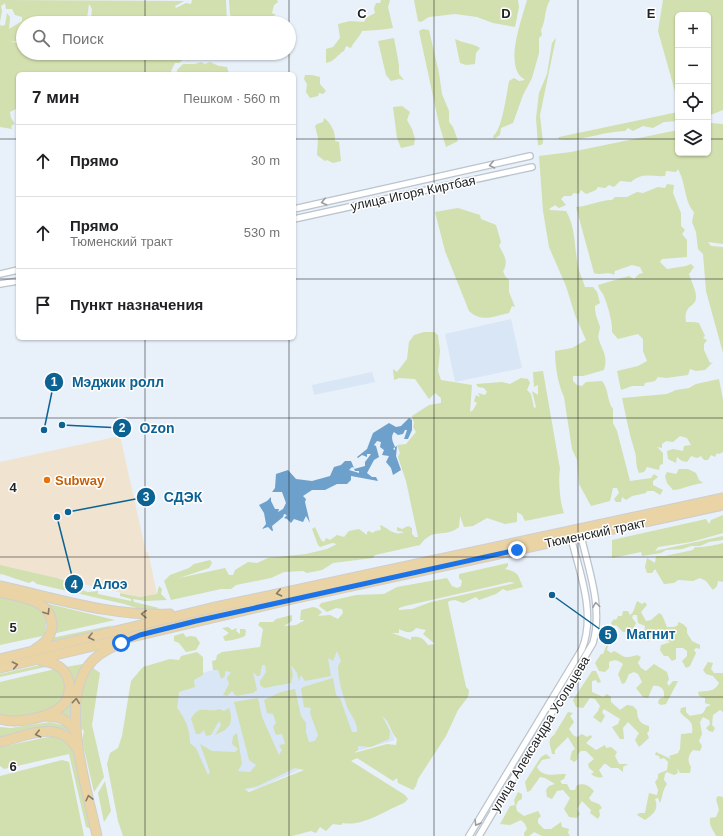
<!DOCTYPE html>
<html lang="ru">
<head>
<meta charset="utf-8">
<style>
  :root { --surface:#fff; --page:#f2f2f2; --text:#202124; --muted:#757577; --line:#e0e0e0 }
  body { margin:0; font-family:Helvetica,sans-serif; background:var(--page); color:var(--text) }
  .controls { position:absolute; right:12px; top:12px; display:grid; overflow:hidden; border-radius:6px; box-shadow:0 1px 3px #0004 }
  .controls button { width:36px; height:36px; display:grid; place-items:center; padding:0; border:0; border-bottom:1px solid var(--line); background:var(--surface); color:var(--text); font:20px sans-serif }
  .stop { position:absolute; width:12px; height:12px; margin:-9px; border:3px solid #1a73e8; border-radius:50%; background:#fff }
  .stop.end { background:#1a73e8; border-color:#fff; box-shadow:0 1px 4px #0008 }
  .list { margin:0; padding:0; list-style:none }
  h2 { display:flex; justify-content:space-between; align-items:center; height:52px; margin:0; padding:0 16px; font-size:17px }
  h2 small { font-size:13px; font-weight:400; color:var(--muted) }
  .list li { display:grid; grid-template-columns:26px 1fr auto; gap:12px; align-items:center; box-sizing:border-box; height:72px; padding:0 16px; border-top:1px solid var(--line) }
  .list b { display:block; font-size:15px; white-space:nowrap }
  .list p { margin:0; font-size:13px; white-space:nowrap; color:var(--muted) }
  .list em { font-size:13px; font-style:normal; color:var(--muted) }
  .icon { flex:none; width:22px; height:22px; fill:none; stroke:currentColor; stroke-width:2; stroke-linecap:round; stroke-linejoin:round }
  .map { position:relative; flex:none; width:723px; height:836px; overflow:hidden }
  .search { position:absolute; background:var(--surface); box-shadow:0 1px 3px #0004; left:16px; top:16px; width:280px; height:44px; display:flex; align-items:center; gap:10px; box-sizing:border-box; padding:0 14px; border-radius:22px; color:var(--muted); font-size:15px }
  .panel { position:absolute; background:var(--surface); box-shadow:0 1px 3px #0004; left:16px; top:72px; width:280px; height:268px; border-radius:6px }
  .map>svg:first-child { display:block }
</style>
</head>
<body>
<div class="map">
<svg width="723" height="836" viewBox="0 0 723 836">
  <rect width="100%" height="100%" fill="#e8f0f9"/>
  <!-- commercial -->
  <path fill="#f0e3cf" d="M120,436l26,116h2l9,42 -17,3 -140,-32v-103z"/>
  <!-- built -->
  <g fill="#d9e6f6">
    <path d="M511,319l11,49 -67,14 -10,-48z"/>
    <path d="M372,372l3,10 -61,13 -2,-10z"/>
    <path d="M345,629l50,111 -81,23 -55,25 -65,11 -27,-115z"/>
  </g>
  <!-- green -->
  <g fill="#d2dfae" fill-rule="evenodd">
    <path d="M0,0l184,1 -9,5 1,2 10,-5 5,1 1,-4h34l1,23h-139l3,-5 1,-9 -3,-5 -2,14 -4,1v4h-60v17l-13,2 13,1v10h179l1,1h-5l-1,3 -7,1 -1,3 -5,-2 -5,4h-4l-4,8 2,3h-155v34l-8,4 1,6 4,6 -4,2 1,3 -12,-2v-103l1,2 4,-1 2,-12 3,4 -1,12 13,-8v-4l-7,-2 -3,-6h-6l-1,-6 -4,3 1,5 -2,11z"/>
    <path d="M229,0h48l1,2 -4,3 -2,8 4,2 -7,3 -2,5h-33l-4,-9z"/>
    <path d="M381,0h9l-2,7 5,21c-11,2 -21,2 -31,3 -3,7 -8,10 -11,17l-5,-2 -2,5c-6,3 -10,11 -18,12v-14l7,-2 7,-9 -2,-14 12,-3 14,1 2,-4 9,-5 -1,-5 2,-5h4z"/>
    <path d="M414,0h104l1,7 -4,20 -22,-4 -16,-6 -22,-3 -26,3 -8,5 -3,-1z"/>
    <path d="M527,0h23c-6,10 -4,21 -9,30l1,5 -3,3v15l-7,25 -9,17 -10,28 -12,5 -1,7 -6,4 -1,-3c9,-5 14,-44 16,-55l5,-3 5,3 6,-1c-2,-2 -6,-4 -7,-7 -10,-17 4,-55 9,-73z"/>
    <path d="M663,0h60v110l-15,6v-101h-30v87l-20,-71z"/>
    <path d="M423,29l6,1 10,43 3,21 7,17v11l4,5 5,14 -12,6 -7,-23 -20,-93z"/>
    <path d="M394,38l5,27v9l5,6 -5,-1 -8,2 -5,-6 -8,-34z"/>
    <path d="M556,38l-16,77 3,28 -2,2h-3l-2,-27 3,-25 8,-19 5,-31z"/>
    <path d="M455,39c8,4 17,4 25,9l-4,5 -1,11 -9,1 -6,-2z"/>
    <path d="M201,62l4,2 5,-2 9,4 8,1 2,7h-52v-4l6,-6h12z"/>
    <path d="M305,75h7l8,2v7l6,7 -3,3 -4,-1 -1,3 -8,2 -4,-6 1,-8 -3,-5z"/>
    <path d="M402,106l8,6 -3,8 5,9 3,10 -1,6 -13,3 -4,-10 -4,-31z"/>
    <path d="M678,112v9l-14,1 -11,6 -10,-2 -10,5 -5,-3 -3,3c-22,0 -47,12 -67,8l1,-2z"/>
    <path d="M324,118c7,5 12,15 11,23l4,1 2,19 -8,2 -6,-3 -2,1 -8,-6 1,-17 -3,-12 2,-2 6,-2z"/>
    <path d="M711,123l12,1v120l-15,-2 3,4 12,1v106l-17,-62 -3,-37 -5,-5 -2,-17 -4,-10 2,-10c-10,-11 -8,-29 -16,-43l-2,3 -10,-1 -1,5c-12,1 -23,-4 -34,6l-11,-1 -6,6 -5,-2 -4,3 -7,-1 -2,3 -10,4 -5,-4 -2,4 -5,-1 -3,3h-7l-3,3 5,6 -7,3 -4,-3 -6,4 1,1 16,1c10,17 8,36 12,55 1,7 5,14 7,21h8l4,5 3,11 -5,3c0,11 3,13 5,21 0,4 -3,9 -1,13 4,12 9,16 5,30l-21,6h-10v5l4,4 5,1 4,-4 16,-1c7,8 5,21 11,28v14l4,8 13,50 21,-3 3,-4 4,3 -5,4v4l10,5 -3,5 -6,-4h-7l-1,2 -14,3 -6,4 -4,-3 -1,5h-5l-2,-3 5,-6 -2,-5h-4l-3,13 -19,5 -12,-22 -2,-24 -5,-11 -8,-52c-6,-13 -9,-31 -9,-46l17,-3 14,-8 -11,-25 -9,-29 -17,-39 -6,-36 -4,-55 32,-4 107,-22v23h30v-29z"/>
    <path d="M667,184l7,1 -1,8 8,20v13l4,4 -3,4 5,6v17l-25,2 -2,3 7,7 19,-3 5,-2 3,3 -5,7c2,7 7,16 7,23 0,11 -13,7 -10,25h8l5,1 6,13 -2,2 4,2 -3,4v6l6,13 3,-1 -8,8 -9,1 -6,-2 -2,6 -22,3 -8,-1 -3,4 -10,2 -1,3h-12l-11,4 -4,-19 21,-5 9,-5 -4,-10v-12l-5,-5 -20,5 -6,-7c1,-10 -5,-29 -9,-38 -2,-3 -4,-5 -5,-9l31,-9 5,3 5,-5 4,-1 -3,-6 -8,-2 -17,6 -1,4c-7,-4 -13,1 -20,-2l-18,-66c13,-1 24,-7 36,-7l3,-3h12l10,-5 6,1 15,-6 7,1z"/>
    <path d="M458,208l22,7 1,4 15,6 5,17 -2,4c5,9 10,16 4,25l2,5 4,4v12l6,15 -3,-1 -3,7c-15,3 -27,10 -40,-2l-24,-60 -10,-39z"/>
    <path d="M424,332h10l4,3 2,16 -2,20 3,9 31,5 -2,27 3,-2 4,-7 -3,-2 2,-6 4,2 -2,-4 7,2 2,-3 -3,-4 -6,-1 -2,-3 26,-2 8,2 11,-6 7,1 2,4 -3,7 4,4 3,14 2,-1 -4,-16 6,4v-10l-4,2 -1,-15 10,-1 17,98c-2,11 0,34 4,44l-39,8 -3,-6 -5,-3v10l-12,2 -18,-6 -14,8 -9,1 -4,-11 -1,11c-15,12 -25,-1 -39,18l-45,10 -2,3 -40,5 -11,7 -15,3 -4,-2 -19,1 -13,6 -35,7 -5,4h-10l-50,11 -7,-19 6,-6 19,-7 5,-4 16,-4 2,3 -3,5 -30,10 46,-10 4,7h4l2,-5 13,-8 9,1 11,-5 38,-4 21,-5 10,-5 -5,-1 -12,4 -2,-2 -6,-16 3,-2 6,13 3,2 2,-4 4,2 7,-5 7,2 5,-6 10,-2 8,6v-3l2,-1 4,2 2,-2 6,-1 -1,-5c7,2 14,12 24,7l-7,-1v-4l5,2 6,-3 4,2v6l3,3h3l-12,-56 -8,-24 2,-4 -3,-8 9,-1 10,-12 -3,-5 1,-4 -2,-7 17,-11 12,-2v-5l-6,-5 -6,6 -14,-20 -16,-1 -5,2 -1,-11 4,3 10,-13 2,-17 5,-7z"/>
    <path d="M719,379l4,21v52l-4,2 -2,-1 -2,4 -4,-2 -3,5h-4l-3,-4 -4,2 -6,-2 -4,6 -5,-1 -5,-4 -1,6 -8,-4 -1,-8 6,-2 10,2 1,-5 7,-1 -4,-7 -7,-2 -7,6 -7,-1 -4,3v4l-5,-1 6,6v11l-3,1 -1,5 -12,-3 -3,5 -5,1c-4,-9 -2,-14 -4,-21 -6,-18 -9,-36 -13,-54l45,-4 9,-4 13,-2 7,-4z"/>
    <path d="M679,469h9l8,4 3,7 4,3c-11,1 -19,6 -30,7l-6,-7 -2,-7 2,-4 9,2z"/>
    <path d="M723,515v18l-32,9 -33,5 -3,4 68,-15v4l-14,2 -9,4h-9l-9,3 -16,1 -5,3 -19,3 -1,-4 -29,6v-18l94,-21 3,5 2,-4z"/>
    <path d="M723,543v39l-5,-1 -1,5 -4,4 -7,-9 -6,-3 -7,3 -15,-1 -4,3 -10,1 -9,-15 -3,4h-5l-2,-6 2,-9 8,5 1,-7h9l28,-6 2,-3c6,1 21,-2 28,-4z"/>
    <path d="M508,563v3l-3,3c15,4 12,5 18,18l-16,4 -4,-2 -7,5 -17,6 -3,-3 -13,6 -8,-3 -6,1 -1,2 18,84 3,3 -1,7 -10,13 -12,26 -28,43 -2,7 -3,4 -15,-7 -1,-5 -4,3 -36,-23 -6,3 54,34 3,4 -4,4c-18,7 -41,24 -61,20l-2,2 -8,-1 -7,7 -6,-4 -4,6 -5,-2 -19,5h-169l-5,-15 -11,-57 3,-11 8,-5 4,-12 9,-55 12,-14 27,-8 9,1 2,-4 16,-4 6,5v18l-9,5 1,7 -16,5 -2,16c8,10 13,21 13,35l6,5 12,27 2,-3 -10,-28 12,7 23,1 3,-3 -6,-5 1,-8 4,-3 5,31 -4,7 12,1 6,-7 -7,-5 -15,-58 24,-4 4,19 17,38 3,-5 -3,-5 6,-1 -3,-10 -6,1 -3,-8 3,-4 -3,-9 -6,-1 -3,-13 17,-8 14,-3 6,27 5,7v9l3,10 6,-1 3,-6 -8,-22 1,-5 -7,-1 -3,-18 2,-2 30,-9 3,17 4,3 12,34h5c1,-9 -5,-15 -9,-23 -5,-13 -10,-29 -10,-43l3,-5 -4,-10 -4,10 -5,-3 3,18 -26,5 -4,-6 -2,6 -2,-8 -6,-8 2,10 -2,8 -27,5 -4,-3v-4l6,-9 -1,-7h-3l-2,11h-3l-4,-4 4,18 -4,3 -17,3 -4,-5 -5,5 -4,-1 6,-11 -2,-6 4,-6 -6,-1v5l-4,3 -3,-9h-5l-1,-9 4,-1 1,-5 5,-3 38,-5 3,-18 -5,-4 2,-3h13l3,-3 16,-4v6l-8,5 12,-1 9,-5h-5l1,-10 12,-3 4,1 5,4 -4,4 12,-1 8,4 5,-6 -1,-4 -6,-1 -9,4 -8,-6 2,-3 35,-8 28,-1 13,-7 50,-9 5,8 5,2 4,-2 1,-5 -3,-3v-4zM510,582l5,1 -84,19 -19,7 -13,1v-2l6,-2zM416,628l10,2 -3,4 12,10 -7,1c-5,-7 -8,-9 -17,-8v3l-19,-7h7v-4c7,3 12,6 17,-1zM382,716c8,5 8,16 15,23l-1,6 -9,-1 -33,9 4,-3v-4l13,1 18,-8 1,-8zM295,768l9,2 -55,22 -5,-3 14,-3z"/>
    <path d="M0,565l57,13 26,9 1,3 -5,-1 9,3 10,-1v3l33,7v-2l-11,-3v-3l20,4 17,-3 2,-8 3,3 -1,5 6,6 -22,1 -12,-2 1,3 25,6 -9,4 -26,-8 -87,-20 -4,-3 -4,2c-11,-3 -19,-7 -29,-9z"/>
    <path d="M0,596c22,5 53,5 45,37l-3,3 -42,9z"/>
    <path d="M637,601l5,3 3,-2 2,3 -6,7 5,9 5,-1 8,-7 3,2 5,12h7l4,-2v-3l5,2 4,4v5l5,8 8,4v4l-4,-1 -2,2 2,3 -6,13 -4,2 -4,-7 5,-5v-5l-4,-3h-7v11l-4,2 -4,-5h-4l-4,-6 1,-5 10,-3 -5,-1 -2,-5 -7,-4 -9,10 -4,-8 1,-8 -7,-3 -1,-8h-4l-1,3 4,5c-3,7 -6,9 -13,9l-7,-7 -3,1 -2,-3 3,-4 2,1 2,-4h4l1,-5h5l2,4 3,-3z"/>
    <path d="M45,603l70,17 -63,14 2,-19z"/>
    <path d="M114,625l-10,4 -56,13 3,-4z"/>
    <path d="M228,627l4,3 5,-2 -1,3 4,3v-5h5l1,2 -1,5c-3,2 -16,5 -20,5l-2,-4 6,-4 -7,-5z"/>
    <path d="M183,633l3,4 5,-1 5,1 4,6 -4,7 -10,2 -7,-9 -5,-2v-5z"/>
    <path d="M607,644l1,2 -1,4 4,3 3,-2c11,6 10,8 23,4l4,2 -3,6 3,5 5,3 8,-7 13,8 2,7 -2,4 2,3 4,-5h5l-12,23 -5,1 -3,-2 1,-4 5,-2c1,-8 -3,-12 -11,-11l-5,12 -5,-1 -7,-9 6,-6 -4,-8 -4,-2 -5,2 -4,9 -3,1 -4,-10 5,-10c-5,-4 -8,-5 -14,-2v6l-4,4 -6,-1 -4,-8 6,-9h2z"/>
    <path d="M708,662l5,1 -2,6 3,4h9v39l-3,-2 -7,5 -1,10 3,3 -2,4 -4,-1 -3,-3 4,-4 -1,-4 -6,-3 -3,5 2,12 -3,7 3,5 -2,5 -7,-1c-5,5 -6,11 -2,17l-1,6h-10l-3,-5 1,5 -4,2 -7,-3 -2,2 -1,6 3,4c-5,7 -4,12 -7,19l-2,-5 -3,1c4,10 -1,15 -10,21l-8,-5 2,-2h6l4,-20 8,2 1,-5 -3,-8 3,-4v-4l9,-4 1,-8 -4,-4 -4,1 -1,-3 -4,-1 1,-3 15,7 -2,-3 9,-3 2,-4 1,-15 11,-1c2,-14 -5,-12 -12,-21l1,-4 5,-1v5l4,4c9,-3 13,1 16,-9l5,-2 -6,-2v-5l-6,-2 -1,-4c9,-2 16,1 21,-9l-6,-7 -7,-2 -3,-4z"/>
    <path d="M83,664l3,1 -13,29 -2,26 -16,-6 11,-9 -1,-38z"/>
    <path d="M40,665l10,1 -50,11v-3z"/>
    <path d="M93,668l7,5 -8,52 12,52 -10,15 -12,-52 2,-9 -2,-2 -3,3c-2,-23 0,-45 14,-64z"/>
    <path d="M55,669c13,10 15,30 -1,39 -11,5 -43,11 -54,7v-33z"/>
    <path d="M592,671h4l5,11 -3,1 -2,-3 -4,1v11l11,5 4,-3 4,3v5l9,8 7,-5 6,1 4,4c0,9 3,14 12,16v5l-2,2 2,5 -10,9 -4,-7 4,-7 -11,-11 -5,6 1,11h-4l-8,-12 6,-3 2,-5 -16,-10 -2,3 3,4 -4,7 -8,-6 5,-6 2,-5 -5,-7 -5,-1 -7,10 -7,-1 -3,-7z"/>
    <path d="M229,708c5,15 1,21 -14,27l6,-10 -2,-4 -8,14 -5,1 -2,-6 -4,4h-4l-5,-15c9,-16 16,-5 28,-10l5,2z"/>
    <path d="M568,712l5,1 -3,3 4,6 -5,7 4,6 4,2 5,-3 5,3 4,-2 1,2 -6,6 10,7 9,-5 1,3 5,-1 6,5 -2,4 4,8h9l-5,3v5l-5,-4h-7l-5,-4h-2l-5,6 4,7c-5,1 -8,0 -12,-3l3,-2 -5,-4 -1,-4 6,-5 -8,-8h-5l-3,3 -1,6 -3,2 -4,-3 2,-8 3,-2 -7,-12 -13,13v4h-3c-1,-8 -6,-14 2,-19z"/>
    <path d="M50,722l12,3 1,-2 9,10c-22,-13 -49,-2 -72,4v-10l11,1z"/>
    <path d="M53,736h6l13,10 20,83 -6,-2 -17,-73 -65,15 -4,-3v-19z"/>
    <path d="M546,754l5,4 -9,2 -5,7c5,11 19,7 29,7l-2,5 -4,2 2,3h5l3,6h5l2,-5c8,-2 11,0 17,6l-5,7 2,3 8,3 3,4 -3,2 1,5 -2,4 -8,-6 1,-3 -9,-9 -5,8 3,5 -3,4 -8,-1 -5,-8 6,-11 -7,-8 -6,1 -5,8 -5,-2 -1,-7 3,-4 6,-2 -10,-6 -5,-1 -10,14 -3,1 -2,-10 16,-25z"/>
    <path d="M62,760l7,2 15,74h-84v-60z"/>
    <path d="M105,781l6,30 -7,11 -6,-29z"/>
    <path d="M518,792l4,2v5l-4,2 -2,5 1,5 7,5 14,-5 3,5 -3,3v4l6,6h7l10,-7 1,5 7,2 -1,4 2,3h-28l-8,-4 -5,4h-5v-3l3,-4 -2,-5 -4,-4 -11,5 -10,-1 10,-18 5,-1 -1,-5z"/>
    <path d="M718,796l5,1v39h-7c-3,-7 -7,-9 -6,-18l6,-1 3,-7 -3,-11z"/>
  </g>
  <!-- water -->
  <path fill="#6ea0cc" d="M409,418l3,2v10l-4,9h-4l3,-9h-2l-2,4 -5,1 -4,-3c-4,6 -1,10 1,15l-2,2 2,1v-3l2,-1 -1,10 5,14 -8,5 -2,-7 -5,-6 3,-6 -7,-1 2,-5 -4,-3 1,-5 -4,-1 -3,4 2,1 3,11 -5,3 -7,13 5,4h4l2,4 -27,-5v4l-4,4h-10l-12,6h-13l-9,6 3,3 -1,3 5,21 -4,-7 -3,6 -9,-3 -3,4 -4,-4 -3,-1 3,-3 -3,-1 -1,3 -11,9 1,5h-1l-4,-4 -6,2 4,-5 -2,-11 -5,-8 8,-4 4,-4v4l4,8h4l-1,3 5,-3 3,-6 -4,-11h-10l3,-4 1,-14 12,-4 8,9 16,2 18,-5 4,-9 7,-2 4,-4h6l3,7 -2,-1 -3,3 10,3v-2h-4l-1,-2 11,-3v-4l6,-8h-4v3l-5,-2 -4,3 -1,-1 10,-8 6,-16 16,-10 7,4 5,-1z"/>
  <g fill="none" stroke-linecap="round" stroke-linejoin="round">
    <defs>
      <g id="minor">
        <path d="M294,209l236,-53"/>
        <path d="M294,219l238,-52"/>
        <path d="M0,274l18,-4"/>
        <path d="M0,284l18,-3"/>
        <path d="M469,836l113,-187c14,-35 -2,-76 -11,-111"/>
        <path d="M479,836l114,-193c10,-35 -4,-72 -12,-107"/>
      </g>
      <g id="primary">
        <path d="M0,586c56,12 112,31 170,28"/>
        <path d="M0,592c19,5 51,7 52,33 0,11 -8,19 -17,24"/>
        <path d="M0,659l211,-51 512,-110"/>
        <path d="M0,668l297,-70 426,-93"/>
        <path d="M44,716c13,0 27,3 31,17"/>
        <path d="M0,719c17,5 50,-1 63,-14 4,-3 5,-9 6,-14 2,-19 -10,-28 -27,-30"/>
        <path d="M0,742c28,-6 60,-24 77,7"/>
        <path d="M97,836c-9,-44 -38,-131 -9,-170 7,-10 17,-16 29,-21"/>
      </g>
    </defs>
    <!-- minor casing -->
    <use href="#minor" stroke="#bbc3cc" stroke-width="8"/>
    <!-- primary casing -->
    <use href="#primary" stroke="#cecfcf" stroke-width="11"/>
    <!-- minor -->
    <use href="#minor" stroke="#fff" stroke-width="5.5"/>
    <!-- primary -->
    <use href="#primary" stroke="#ead3a4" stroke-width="9"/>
  </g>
  <!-- one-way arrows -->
  <defs><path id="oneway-chevron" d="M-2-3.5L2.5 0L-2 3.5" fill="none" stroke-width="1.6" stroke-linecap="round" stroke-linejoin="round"/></defs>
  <g stroke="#9b9c9d">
    <use href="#oneway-chevron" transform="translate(492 165) rotate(168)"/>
    <use href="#oneway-chevron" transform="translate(324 202) rotate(167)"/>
    <use href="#oneway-chevron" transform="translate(596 605) rotate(-98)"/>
    <use href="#oneway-chevron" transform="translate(477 823) rotate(121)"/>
  </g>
  <g stroke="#857b65">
    <use href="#oneway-chevron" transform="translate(279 593) rotate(168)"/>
    <use href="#oneway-chevron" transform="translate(47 612) rotate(58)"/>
    <use href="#oneway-chevron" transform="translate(144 614) rotate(-178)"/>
    <use href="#oneway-chevron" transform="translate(91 637) rotate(166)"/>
    <use href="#oneway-chevron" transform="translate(15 665) rotate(-12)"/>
    <use href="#oneway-chevron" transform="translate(76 701) rotate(-84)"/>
    <use href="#oneway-chevron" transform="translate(38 734) rotate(167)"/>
    <use href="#oneway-chevron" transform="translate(89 798) rotate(-103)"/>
  </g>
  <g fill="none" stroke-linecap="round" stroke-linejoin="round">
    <!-- route -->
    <path stroke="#1a73e8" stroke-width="5" d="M121,643l19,-8 56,-14 321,-71"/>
  </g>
  <!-- grid -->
  <path fill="none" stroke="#202326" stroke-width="1" stroke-opacity="0.55" d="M145,0v23M289,0v74M434,0v836M578,0v836M145,53v21M0,139h18M294,139h384M708,139h15M0,279h18M294,279h429M145,338v498M289,338v498M0,418h723M0,557h723M0,697h723"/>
  <!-- markers -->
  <circle fill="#e8710a" stroke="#fff" stroke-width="1.5" cx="47" cy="480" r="4"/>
  <g text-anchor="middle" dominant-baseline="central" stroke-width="3" stroke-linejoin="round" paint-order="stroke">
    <!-- street labels -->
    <g font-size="13" fill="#202326" stroke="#fff">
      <text transform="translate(413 193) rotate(-12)">улица Игоря Киртбая</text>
      <text transform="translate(595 533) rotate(-12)">Тюменский тракт</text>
      <text transform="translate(540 734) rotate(-59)">улица Александра Усольцева</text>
    </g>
    <!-- food labels -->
    <g font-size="13" font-weight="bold" fill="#c56008" stroke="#fff" text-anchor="start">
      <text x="55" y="480">Subway</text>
    </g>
  </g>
  <g font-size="13" text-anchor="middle" font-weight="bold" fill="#202326" stroke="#fff" stroke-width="3" stroke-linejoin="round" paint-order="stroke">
    <text x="362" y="18">C</text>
    <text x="506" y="18">D</text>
    <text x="651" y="18">E</text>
    <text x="13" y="492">4</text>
    <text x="13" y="632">5</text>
    <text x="13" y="771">6</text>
  </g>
  <!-- callouts -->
  <path fill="none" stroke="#0b6293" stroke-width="1.5" d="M44 430L54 382M62 425L122 428M68 512L146 497M57 517L74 584M552 595L608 635"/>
  <g fill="#0b6293" stroke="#fff" stroke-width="1.5">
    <circle cx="44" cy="430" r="4"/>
    <circle cx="62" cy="425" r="4"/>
    <circle cx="68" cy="512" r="4"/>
    <circle cx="57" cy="517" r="4"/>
    <circle cx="552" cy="595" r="4"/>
    <circle cx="54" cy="382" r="10"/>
    <circle cx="122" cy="428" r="10"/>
    <circle cx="146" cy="497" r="10"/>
    <circle cx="74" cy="584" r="10"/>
    <circle cx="608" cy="635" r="10"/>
  </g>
  <g font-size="12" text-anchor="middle" font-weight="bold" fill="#fff">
    <text x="54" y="386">1</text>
    <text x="122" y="432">2</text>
    <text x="146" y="501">3</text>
    <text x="74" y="589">4</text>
    <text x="608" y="639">5</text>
  </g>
  <g font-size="14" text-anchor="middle" font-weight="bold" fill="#0b6293" stroke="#fff" stroke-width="3" stroke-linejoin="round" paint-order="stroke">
    <text x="118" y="387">Мэджик ролл</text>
    <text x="157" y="433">Ozon</text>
    <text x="183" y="502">СДЭК</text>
    <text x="110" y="589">Алоэ</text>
    <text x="651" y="639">Магнит</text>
  </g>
</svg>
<div class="controls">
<button>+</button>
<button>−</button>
<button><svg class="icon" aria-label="locate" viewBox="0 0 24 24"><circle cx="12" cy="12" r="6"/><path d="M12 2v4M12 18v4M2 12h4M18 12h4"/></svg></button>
<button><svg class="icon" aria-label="layers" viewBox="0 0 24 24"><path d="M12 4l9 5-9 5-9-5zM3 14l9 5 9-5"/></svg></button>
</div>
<div class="stop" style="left:121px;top:643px"></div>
<div class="stop end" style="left:517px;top:550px"></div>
<div class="search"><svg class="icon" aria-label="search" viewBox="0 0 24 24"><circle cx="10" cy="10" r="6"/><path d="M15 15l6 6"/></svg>Поиск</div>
<section class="panel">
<h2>7 мин<small>Пешком · 560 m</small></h2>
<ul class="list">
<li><svg class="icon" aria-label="ahead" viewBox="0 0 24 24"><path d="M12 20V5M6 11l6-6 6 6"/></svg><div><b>Прямо</b></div><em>30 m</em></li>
<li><svg class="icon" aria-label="ahead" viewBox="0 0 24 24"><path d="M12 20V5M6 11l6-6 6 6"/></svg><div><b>Прямо</b><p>Тюменский тракт</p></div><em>530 m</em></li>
<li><svg class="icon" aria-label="arrive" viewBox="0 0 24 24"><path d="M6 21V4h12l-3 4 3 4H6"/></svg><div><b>Пункт назначения</b></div></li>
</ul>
</section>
</div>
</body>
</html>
